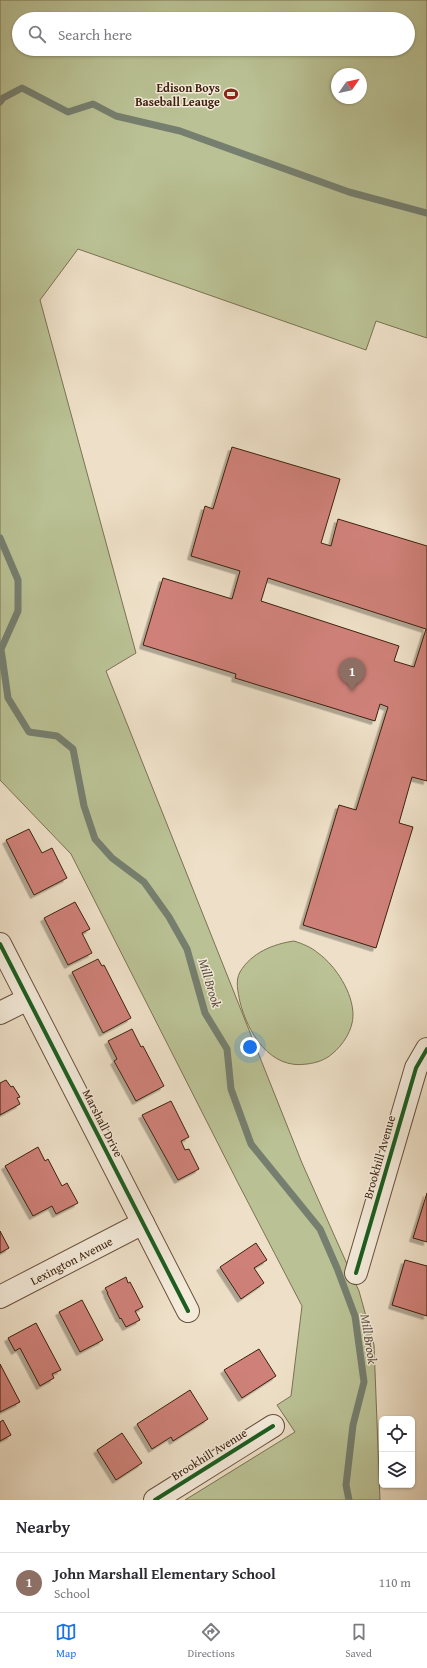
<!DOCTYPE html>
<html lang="en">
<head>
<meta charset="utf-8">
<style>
  :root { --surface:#fff; --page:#f2f2f3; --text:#2b2b33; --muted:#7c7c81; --line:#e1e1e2; --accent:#1a73e8 }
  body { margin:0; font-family:"Gentium Book Plus",serif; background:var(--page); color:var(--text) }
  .controls { position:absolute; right:12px; bottom:12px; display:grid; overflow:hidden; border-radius:6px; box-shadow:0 1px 3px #0004 }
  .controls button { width:36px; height:36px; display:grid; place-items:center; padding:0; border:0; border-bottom:1px solid var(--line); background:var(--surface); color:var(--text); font:20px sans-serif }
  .compass { position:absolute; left:331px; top:68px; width:36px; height:36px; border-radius:50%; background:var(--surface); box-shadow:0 1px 3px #0004; rotate:56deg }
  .you { position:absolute; left:250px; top:1047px; width:14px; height:14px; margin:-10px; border:3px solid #fff; border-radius:50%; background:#1a73e8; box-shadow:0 0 0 6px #1a73e833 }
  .badge { display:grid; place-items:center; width:26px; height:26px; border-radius:50%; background:var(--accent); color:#fff; font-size:13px; font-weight:700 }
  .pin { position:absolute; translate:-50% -33px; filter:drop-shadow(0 1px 2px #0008) }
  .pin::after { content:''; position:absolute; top:21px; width:14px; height:12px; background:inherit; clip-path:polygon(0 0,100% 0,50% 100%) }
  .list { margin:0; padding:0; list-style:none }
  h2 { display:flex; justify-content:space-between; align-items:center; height:52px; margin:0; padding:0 16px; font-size:17px }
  h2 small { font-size:13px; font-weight:400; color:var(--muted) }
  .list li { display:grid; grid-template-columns:26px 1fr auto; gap:12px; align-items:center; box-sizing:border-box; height:60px; padding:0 16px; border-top:1px solid var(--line) }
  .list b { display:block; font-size:15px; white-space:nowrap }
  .list p { margin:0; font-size:13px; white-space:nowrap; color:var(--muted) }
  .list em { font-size:13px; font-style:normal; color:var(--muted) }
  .icon { flex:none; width:22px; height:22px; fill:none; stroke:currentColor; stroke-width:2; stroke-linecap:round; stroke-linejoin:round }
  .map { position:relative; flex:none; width:427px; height:1500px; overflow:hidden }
  .search { position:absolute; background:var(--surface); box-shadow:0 1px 3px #0004; left:12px; right:12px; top:12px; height:44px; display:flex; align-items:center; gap:10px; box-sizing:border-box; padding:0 14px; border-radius:22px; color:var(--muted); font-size:15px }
  .sheet { height:112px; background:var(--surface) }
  nav { display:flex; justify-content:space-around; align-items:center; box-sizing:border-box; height:56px; border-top:1px solid var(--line); background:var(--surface); font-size:11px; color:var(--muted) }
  nav a { display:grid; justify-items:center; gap:2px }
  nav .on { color:var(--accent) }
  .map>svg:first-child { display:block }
</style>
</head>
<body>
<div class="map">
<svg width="427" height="1500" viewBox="0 0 427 1500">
  <defs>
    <filter id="shadow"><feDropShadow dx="-3.5" dy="3.5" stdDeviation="0" flood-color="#0004"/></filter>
  </defs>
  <rect width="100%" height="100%" fill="#eee0c8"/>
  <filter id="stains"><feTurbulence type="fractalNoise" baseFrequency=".005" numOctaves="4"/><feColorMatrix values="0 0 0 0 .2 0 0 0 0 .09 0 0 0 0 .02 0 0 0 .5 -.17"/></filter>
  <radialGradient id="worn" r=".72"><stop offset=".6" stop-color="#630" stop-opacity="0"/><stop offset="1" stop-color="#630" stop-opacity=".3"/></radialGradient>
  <!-- green -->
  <g fill="#bac295" stroke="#7c7252" fill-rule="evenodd">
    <path d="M0,0h427v338l-51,-17 -10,29 -288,-101 -38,51 96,353 -30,18 196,492 57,128 15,54 6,155h-195l110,-68 -18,-27 14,-9 11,-90 -64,-123 -167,-329 -71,-74zM19,19h389v30h-389zM337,74h24v24h-24z"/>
    <path d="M294,941c9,3 17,6 24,12 18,13 35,40 35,62 0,15 -10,30 -21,39 -7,6 -16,9 -25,10 -37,6 -59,-31 -67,-62 -2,-10 -5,-21 0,-30 11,-19 33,-28 54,-31z"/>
  </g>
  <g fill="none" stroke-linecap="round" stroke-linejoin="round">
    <!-- stream -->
    <g stroke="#767f6f" stroke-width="7">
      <path d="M0,102l3,-4 19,-10 46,24 25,-8 23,12 64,15 169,61 78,21"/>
      <path d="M0,538l18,42v31l-17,38 7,49 21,34 28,4 16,13 11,57 11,33 17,19 32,24 25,35 18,32 18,64 22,36 4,40 20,55 69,85 17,39 18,48 9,66 -11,43 -7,60 3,15"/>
    </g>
  </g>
  <!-- building -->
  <g fill="#cf8179" stroke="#3e210e" fill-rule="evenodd" filter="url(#shadow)">
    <path d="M232,447l108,32 -19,64 10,3 7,-27 89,27v235l-15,-4 -13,46 14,4 -37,121 -73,-23 36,-120 17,5 32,-103 -8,-3 -5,17 -140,-43 1,-4 -93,-29 20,-67 69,21 8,-28 -49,-15 14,-50 8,3zM268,578l158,51 -12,38 -20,-6 5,-15 -138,-45z"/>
    <path d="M29,829l13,24 10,-5 15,30 -33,17 -28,-55z"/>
    <path d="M75,902l15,27 -8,4 10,20 -24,12 -24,-47z"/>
    <path d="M98,959l4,7 2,-1 27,53 -28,15 -31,-61z"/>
    <path d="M132,1029l9,18 2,-1 21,40 -28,15 -22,-40 3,-2 -9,-18z"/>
    <path d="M6,1080l5,7 2,-1 7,11 -3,1 3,6 -20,11v-32z"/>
    <path d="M171,1101l18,36 -8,4 4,9 4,-1 10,20 -21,11 -36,-65z"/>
    <path d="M38,1147l7,14 3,-2 14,27 5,-3 11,20 -22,11 -4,-8 -19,10 -28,-50z"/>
    <path d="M427,1193v49l-14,-4z"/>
    <path d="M0,1231l9,17 -9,5z"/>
    <path d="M256,1243l11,17 -13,8 10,15 -23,16 -21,-32z"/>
    <path d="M405,1260l22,6v50l-35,-11z"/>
    <path d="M126,1277l2,6 2,-1 13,25 -8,4 5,9 -14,7 -5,-9 -1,1 -13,-26h1l-3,-5z"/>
    <path d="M82,1300l21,40 -23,12 -21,-40z"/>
    <path d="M36,1323l25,47 -9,4 2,4 -14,8 -20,-38 -5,3 -7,-13z"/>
    <path d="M259,1349l17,27 -34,22 -18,-28z"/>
    <path d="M0,1364l20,38 -20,10z"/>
    <path d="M190,1390l18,29 -35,22 -2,-4 -19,12 -15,-25z"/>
    <path d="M3,1420l8,15 -11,6v-19z"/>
    <path d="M122,1433l20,30 -26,17 -19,-30z"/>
  </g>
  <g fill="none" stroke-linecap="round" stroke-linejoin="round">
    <defs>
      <g id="minor">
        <path d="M0,944l188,367"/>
        <path d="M0,1013l28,-14"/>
        <path d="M356,1273l60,-205 11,-19"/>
        <path id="s1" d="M0,1297l143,-74"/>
        <path d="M155,1500l118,-74"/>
      </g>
    </defs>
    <!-- minor casing -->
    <use href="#minor" stroke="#6a513c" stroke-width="24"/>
    <!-- minor -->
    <use href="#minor" stroke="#f4ebdb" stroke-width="22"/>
    <defs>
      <g id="cycleway">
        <path d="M0,944l188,367"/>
        <path d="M356,1273l60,-205 11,-19"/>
        <path d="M155,1500l118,-74"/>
      </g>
    </defs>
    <!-- cycleway casing -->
    <use href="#cycleway" stroke="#f4ebdb" stroke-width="6"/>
    <!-- cycleway -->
    <use href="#cycleway" stroke="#1b5e20" stroke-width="4"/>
  </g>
  <!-- icons -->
  <defs>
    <symbol id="stadium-bare" viewBox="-9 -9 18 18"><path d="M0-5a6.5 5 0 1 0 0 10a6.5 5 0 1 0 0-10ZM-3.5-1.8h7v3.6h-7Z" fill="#8f2418" stroke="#f4ebdb" stroke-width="2.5" paint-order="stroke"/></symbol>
  </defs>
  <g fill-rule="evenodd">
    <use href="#stadium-bare" x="221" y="84" width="20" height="20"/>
  </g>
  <g text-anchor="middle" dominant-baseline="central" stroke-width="3" stroke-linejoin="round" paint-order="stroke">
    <!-- poi labels -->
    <g font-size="12" font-weight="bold" fill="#3e210e" stroke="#f4ebdb" text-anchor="end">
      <text x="220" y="87">Edison Boys<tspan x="220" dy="14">Baseball Leauge</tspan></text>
    </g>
    <!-- street labels -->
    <g font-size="12" fill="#3e210e" stroke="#f4ebdb">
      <text transform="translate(103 1123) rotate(63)">Marshall Drive</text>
      <text transform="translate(379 1157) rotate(-74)">Brookhill Avenue</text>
      <text stroke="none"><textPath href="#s1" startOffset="80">Lexington Avenue</textPath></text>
      <text transform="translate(209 1454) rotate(-32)">Brookhill Avenue</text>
    </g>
    <!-- water labels -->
    <g font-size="13" font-style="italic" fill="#5a503e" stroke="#f4ebdb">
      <text transform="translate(210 983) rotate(73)">Mill Brook</text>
      <text transform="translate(369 1339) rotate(81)">Mill Brook</text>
    </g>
  </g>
  <rect width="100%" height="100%" filter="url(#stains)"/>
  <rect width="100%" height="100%" fill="url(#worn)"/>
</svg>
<div class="controls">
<button><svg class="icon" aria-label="locate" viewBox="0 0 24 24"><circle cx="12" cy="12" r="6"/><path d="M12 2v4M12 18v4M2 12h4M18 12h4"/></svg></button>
<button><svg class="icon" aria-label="layers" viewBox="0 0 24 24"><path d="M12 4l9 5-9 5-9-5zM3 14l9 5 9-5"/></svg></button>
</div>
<svg class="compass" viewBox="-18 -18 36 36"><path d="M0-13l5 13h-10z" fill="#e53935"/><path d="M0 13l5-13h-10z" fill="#7c7c81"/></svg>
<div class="you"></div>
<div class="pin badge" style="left:352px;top:691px;background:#8d6e63">1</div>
<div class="search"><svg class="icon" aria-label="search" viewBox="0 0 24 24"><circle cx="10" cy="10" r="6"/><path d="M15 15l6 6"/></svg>Search here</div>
</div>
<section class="sheet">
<h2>Nearby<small></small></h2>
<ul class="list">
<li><span class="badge" style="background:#8d6e63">1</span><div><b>John Marshall Elementary School</b><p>School</p></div><em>110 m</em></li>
</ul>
</section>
<nav>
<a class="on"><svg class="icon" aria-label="map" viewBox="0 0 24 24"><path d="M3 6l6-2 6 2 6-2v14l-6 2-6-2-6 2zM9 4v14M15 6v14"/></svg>Map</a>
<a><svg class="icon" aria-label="directions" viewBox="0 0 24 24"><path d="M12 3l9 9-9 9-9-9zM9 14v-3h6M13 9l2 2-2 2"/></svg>Directions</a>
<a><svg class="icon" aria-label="saved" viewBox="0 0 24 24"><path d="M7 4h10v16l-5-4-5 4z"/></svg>Saved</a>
</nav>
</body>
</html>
